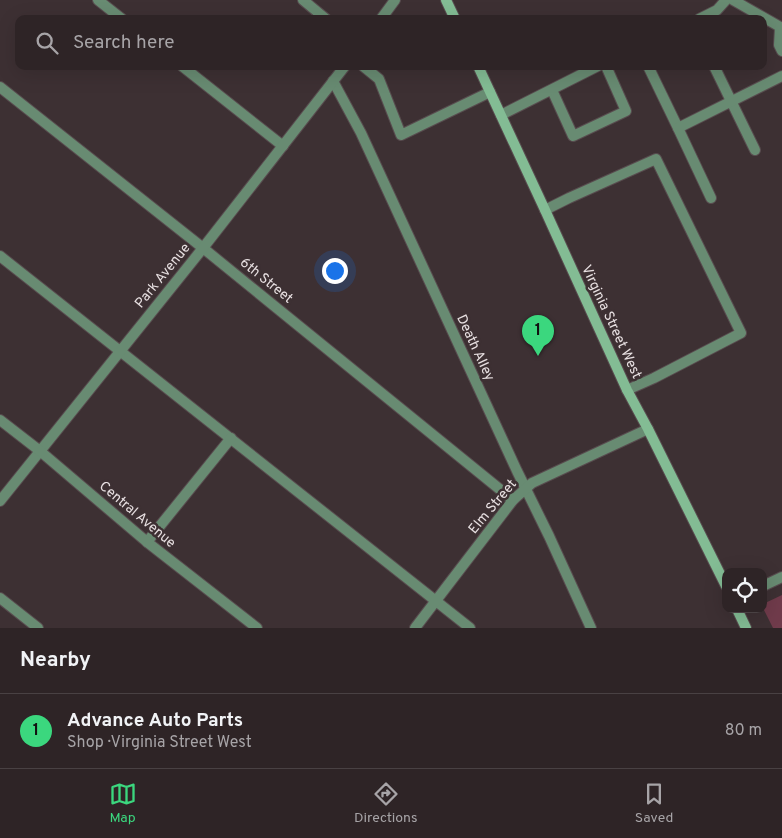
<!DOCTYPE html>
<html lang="en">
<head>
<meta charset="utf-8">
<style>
  :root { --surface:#2e2426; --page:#3a3032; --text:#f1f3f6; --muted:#a7a4a7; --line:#494143; --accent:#3bd77e }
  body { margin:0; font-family:Overpass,sans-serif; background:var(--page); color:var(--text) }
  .controls { position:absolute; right:15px; bottom:15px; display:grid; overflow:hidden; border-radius:10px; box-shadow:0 5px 20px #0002 }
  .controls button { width:45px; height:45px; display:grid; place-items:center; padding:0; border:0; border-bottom:1px solid var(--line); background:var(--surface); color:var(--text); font:25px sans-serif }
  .you { position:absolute; left:334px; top:270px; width:18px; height:18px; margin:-12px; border:4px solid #fff; border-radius:50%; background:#1a73e8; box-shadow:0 0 0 8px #1a73e833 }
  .badge { display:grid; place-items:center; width:32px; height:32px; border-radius:50%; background:var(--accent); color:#111; font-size:16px; font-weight:700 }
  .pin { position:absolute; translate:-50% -41px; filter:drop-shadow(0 1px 2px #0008) }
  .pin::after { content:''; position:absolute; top:26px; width:18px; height:15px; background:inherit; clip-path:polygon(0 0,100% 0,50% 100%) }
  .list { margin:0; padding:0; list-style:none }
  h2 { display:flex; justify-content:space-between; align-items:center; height:65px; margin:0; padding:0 20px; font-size:21px }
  h2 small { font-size:16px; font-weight:400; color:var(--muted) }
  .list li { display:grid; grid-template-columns:32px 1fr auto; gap:15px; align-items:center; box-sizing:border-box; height:75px; padding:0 20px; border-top:1px solid var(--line) }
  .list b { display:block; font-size:19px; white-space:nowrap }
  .list p { margin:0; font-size:16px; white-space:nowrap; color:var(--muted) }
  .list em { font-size:16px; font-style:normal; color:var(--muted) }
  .icon { flex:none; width:28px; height:28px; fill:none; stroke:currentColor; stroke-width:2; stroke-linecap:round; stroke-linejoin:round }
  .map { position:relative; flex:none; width:782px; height:628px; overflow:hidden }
  .search { position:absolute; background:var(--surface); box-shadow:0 5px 20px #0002; left:15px; right:15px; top:15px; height:55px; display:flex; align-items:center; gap:12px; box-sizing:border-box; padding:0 18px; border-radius:10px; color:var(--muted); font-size:19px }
  .sheet { height:140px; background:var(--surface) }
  nav { display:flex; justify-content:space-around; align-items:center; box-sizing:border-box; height:70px; border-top:1px solid var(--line); background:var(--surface); font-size:14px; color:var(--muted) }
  nav a { display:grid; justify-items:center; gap:2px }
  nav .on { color:var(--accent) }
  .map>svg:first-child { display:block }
</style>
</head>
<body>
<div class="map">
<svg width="782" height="628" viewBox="0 0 782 628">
  <rect width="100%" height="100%" fill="#3d3033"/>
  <!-- green -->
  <path fill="#703b4b" d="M782,595v33h-9l-10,-20v-4z"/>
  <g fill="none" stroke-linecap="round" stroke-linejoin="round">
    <defs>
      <g id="service">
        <path d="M98,0l24,19"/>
        <path d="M699,19l18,-9 9,-10"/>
        <path d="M182,66l101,80"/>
        <path d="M363,66l16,13 22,56 89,-43"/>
        <path d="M648,66l30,62"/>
        <path d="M714,66l41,84"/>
        <path d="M333,81l28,52 156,338 32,65 42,92"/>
        <path d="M552,90l21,46 53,-25 -20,-45"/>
        <path d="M501,115l97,-49"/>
        <path d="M711,198l-33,-70 104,-52"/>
        <path d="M545,210l24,-12 87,-39 85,174 -87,45 -27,12"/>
        <path d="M0,256l470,372"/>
        <path d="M147,542l84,-104"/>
        <path d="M0,598l38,30"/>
      </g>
      <g id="minor">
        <path d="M303,0l23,19"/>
        <path d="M733,0l49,28"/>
        <path d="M381,19l14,-19"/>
        <path d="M780,27l-1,18 3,6"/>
        <path d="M0,87l203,161 310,252"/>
        <path d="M0,501l203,-253 142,-182"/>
        <path d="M763,586l19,-9"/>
        <path d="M415,628l98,-128 19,-17 116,-54"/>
      </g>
      <path id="tertiary" d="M0,420l40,31 107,91 110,86"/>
      <g id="secondary">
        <path d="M446,0l9,19"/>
        <path d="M478,66l67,144 82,180 21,39 78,157"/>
        <path d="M737,609l9,19"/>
      </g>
    </defs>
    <!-- service casing -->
    <use href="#service" stroke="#584c4f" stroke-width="12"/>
    <!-- minor casing -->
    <use href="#minor" stroke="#584c4f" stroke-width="12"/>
    <!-- tertiary casing -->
    <use href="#tertiary" stroke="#584c4f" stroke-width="12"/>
    <!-- secondary casing -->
    <use href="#secondary" stroke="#584c4f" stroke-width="12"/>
    <!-- service -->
    <use href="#service" stroke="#688b72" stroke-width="10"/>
    <!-- minor -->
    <use href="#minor" stroke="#688b72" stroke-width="10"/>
    <!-- tertiary -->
    <use href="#tertiary" stroke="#688b72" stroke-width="10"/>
    <!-- secondary -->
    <use href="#secondary" stroke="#83bc94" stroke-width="10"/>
  </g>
  <g text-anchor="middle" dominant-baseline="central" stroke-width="5" stroke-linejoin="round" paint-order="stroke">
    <!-- street labels -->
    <g font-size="14" fill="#e8e0e2" stroke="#3d3033">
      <text transform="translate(163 276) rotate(-51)">Park Avenue</text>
      <text transform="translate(266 281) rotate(39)">6th Street</text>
      <text transform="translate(611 322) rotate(65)">Virginia Street West</text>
      <text transform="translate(475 348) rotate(65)">Death Alley</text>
      <text transform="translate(493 507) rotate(-50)">Elm Street</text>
      <text transform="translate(137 515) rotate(40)">Central Avenue</text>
    </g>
  </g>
</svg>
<div class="controls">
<button><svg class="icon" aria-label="locate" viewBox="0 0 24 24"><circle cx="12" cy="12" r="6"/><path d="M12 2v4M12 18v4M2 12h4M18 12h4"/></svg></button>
</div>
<div class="you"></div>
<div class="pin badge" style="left:538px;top:356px">1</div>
<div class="search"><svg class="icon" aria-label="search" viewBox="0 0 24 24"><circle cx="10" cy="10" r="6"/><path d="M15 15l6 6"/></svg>Search here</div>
</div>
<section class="sheet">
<h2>Nearby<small></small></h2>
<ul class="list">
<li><span class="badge">1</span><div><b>Advance Auto Parts</b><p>Shop · Virginia Street West</p></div><em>80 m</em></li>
</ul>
</section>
<nav>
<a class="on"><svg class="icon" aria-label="map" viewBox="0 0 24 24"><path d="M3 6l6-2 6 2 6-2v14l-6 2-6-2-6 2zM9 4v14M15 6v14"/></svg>Map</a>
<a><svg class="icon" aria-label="directions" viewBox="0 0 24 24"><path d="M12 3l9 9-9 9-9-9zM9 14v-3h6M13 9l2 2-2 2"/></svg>Directions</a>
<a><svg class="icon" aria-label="saved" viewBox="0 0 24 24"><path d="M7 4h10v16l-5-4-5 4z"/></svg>Saved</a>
</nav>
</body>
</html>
